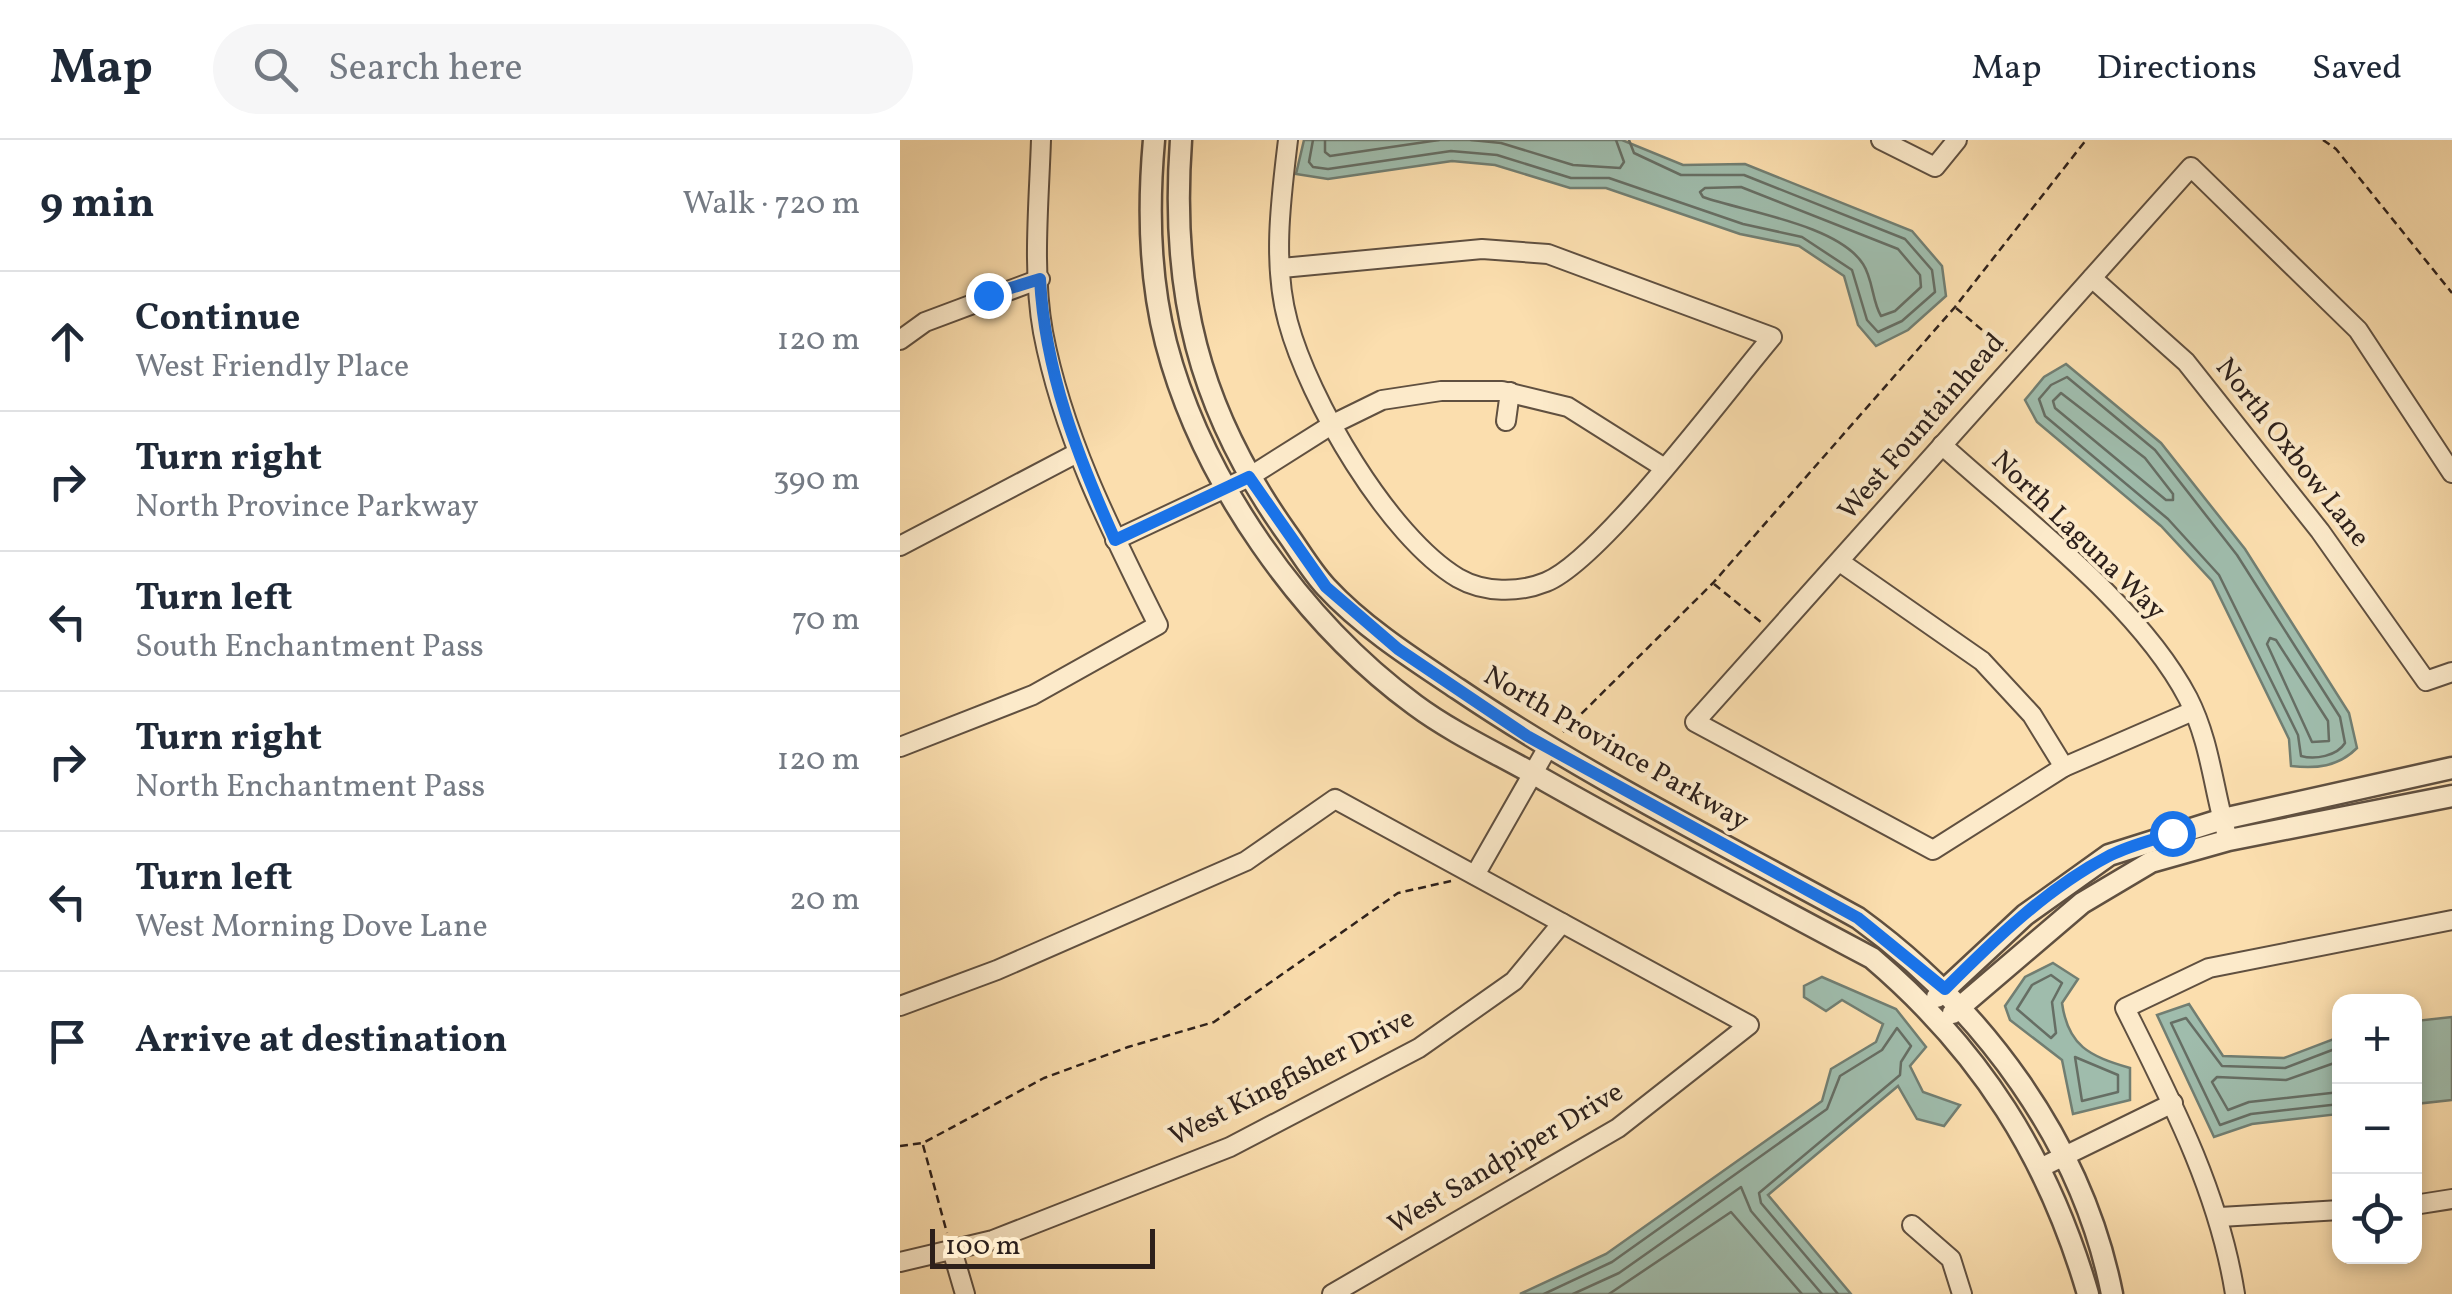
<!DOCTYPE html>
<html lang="en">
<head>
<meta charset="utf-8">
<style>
  :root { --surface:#fff; --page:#f6f6f7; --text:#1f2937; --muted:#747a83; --line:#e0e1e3 }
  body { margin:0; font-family:Vollkorn,serif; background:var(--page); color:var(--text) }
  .controls { position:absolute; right:30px; bottom:30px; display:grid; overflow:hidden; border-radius:20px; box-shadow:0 5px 15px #0003 }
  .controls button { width:90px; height:90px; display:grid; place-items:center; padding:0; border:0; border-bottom:2px solid var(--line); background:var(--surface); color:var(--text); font:50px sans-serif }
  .scale { position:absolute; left:30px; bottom:25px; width:225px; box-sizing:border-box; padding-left:10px; border:5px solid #2d201b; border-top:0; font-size:28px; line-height:35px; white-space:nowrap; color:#2d201b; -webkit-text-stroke:8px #fceaca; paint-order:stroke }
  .stop { position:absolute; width:30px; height:30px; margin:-22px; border:8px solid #1a73e8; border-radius:50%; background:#fff }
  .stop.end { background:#1a73e8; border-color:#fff; box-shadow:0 2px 10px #0008 }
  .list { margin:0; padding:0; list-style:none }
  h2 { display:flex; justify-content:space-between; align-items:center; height:130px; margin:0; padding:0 40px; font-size:42px }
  h2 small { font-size:32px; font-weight:400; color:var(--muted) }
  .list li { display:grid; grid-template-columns:65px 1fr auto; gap:30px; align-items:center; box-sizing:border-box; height:140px; padding:0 40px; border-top:2px solid var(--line) }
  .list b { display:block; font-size:38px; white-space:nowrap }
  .list p { margin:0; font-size:32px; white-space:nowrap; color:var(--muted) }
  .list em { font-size:32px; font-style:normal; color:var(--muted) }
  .icon { flex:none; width:55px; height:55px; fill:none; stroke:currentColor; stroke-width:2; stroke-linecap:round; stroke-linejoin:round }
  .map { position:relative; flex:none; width:1552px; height:1154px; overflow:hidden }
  header { display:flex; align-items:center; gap:60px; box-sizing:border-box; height:140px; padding:0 50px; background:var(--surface); border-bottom:2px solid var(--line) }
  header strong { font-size:48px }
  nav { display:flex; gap:55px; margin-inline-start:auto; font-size:35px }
  .search { width:700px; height:90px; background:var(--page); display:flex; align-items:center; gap:25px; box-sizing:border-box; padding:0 35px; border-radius:55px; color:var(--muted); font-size:38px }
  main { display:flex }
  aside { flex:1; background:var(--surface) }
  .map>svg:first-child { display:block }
</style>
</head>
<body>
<header>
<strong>Map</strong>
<div class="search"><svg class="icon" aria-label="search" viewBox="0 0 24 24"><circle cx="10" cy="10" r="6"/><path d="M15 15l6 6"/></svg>Search here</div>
<nav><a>Map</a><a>Directions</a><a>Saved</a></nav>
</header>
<main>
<aside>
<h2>9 min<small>Walk · 720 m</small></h2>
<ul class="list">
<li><svg class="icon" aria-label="ahead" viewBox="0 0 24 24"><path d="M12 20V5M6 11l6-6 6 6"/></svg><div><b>Continue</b><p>West Friendly Place</p></div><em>120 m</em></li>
<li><svg class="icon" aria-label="right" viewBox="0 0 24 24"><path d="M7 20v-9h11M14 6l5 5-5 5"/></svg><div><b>Turn right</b><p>North Province Parkway</p></div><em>390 m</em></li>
<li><svg class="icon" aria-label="left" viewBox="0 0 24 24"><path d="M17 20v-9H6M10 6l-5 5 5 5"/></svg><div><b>Turn left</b><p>South Enchantment Pass</p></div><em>70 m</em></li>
<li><svg class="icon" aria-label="right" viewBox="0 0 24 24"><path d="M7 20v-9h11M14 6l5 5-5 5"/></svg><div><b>Turn right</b><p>North Enchantment Pass</p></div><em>120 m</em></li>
<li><svg class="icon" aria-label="left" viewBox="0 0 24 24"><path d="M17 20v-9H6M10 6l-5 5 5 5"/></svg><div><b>Turn left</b><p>West Morning Dove Lane</p></div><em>20 m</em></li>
<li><svg class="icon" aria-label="arrive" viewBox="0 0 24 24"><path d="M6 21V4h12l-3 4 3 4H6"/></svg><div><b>Arrive at destination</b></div></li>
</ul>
</aside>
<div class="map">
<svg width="1552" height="1154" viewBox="0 0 1552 1154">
  <rect width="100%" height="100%" fill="#fbdeae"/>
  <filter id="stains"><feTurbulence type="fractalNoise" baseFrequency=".002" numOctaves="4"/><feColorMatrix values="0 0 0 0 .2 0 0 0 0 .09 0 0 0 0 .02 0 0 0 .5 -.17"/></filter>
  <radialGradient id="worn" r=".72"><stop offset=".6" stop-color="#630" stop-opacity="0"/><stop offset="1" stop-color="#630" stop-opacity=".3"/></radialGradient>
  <!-- water -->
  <g fill="#9fbcac" stroke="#717e72" stroke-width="2.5">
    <path d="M404,0h318l61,25 62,-1 167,67 30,35 4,30 -38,34 -32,16 -18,-21 -14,-49 -45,-30 -59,-12 -134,-46h-36l-75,-23 -43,-4 -124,18 -32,-5z"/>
    <path d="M1166,224l95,79 84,106 104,164 8,35c-19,19 -41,21 -66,18l-2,-27 -77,-158 -51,-55 -124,-104 -12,-22 19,-23z"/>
    <path d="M1153,823l25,16 -16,24c6,43 27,53 68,65v32l-57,14 -11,-54 -52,-40 -5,-14 20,-29z"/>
    <path d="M922,837l74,32 30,38 -16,19 13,26 37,13 -16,21 -27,-7 -19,-33 -130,109 83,99h-331l86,-40 216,-153 9,-32 45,-27 7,-18 -41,-24 -16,11 -22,-14v-11z"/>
    <path d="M1289,864l34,52 61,2 55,-21v77l-87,10 -38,13 -57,-122z"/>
    <path d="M1552,877v83l-37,4v-83z"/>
  </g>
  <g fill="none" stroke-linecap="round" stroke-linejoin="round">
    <!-- shore -->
    <g stroke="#666e64" stroke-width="2.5">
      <path d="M413,0l-4,22 4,5 15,2 123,-18 46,4 74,23h38l134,46 59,13 50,33 15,50 11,12 24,-11 33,-29 -3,-22 -27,-31 -161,-64h-63l-47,-22 -5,-13"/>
      <path d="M425,0v12l5,4 109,-16"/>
      <path d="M571,0l30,3 72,22 47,3 4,-6 -8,-22"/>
      <path d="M805,48l36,-1 157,62 22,26 1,12 -26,24 -14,5c-9,-15 -8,-37 -18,-52 -25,-39 -117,-52 -160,-67l-3,-5z"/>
      <path d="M1167,237l88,73 82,105 103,162 5,26c-8,13 -30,17 -44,13l-3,-21 -79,-160 -51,-56 -123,-103 -6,-17 12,-14z"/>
      <path d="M1161,253l84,65 28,36v6h-7l-111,-92 -2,-7z"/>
      <path d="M1370,498l6,2 52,81 1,20 -17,1 -45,-98z"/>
      <path d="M1151,835l11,8 -10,19 4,31 -5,5 -34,-29 15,-24z"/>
      <path d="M1440,907l-55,21 -63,-2 -36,-48 -15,5 49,102 31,-11 89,-10"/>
      <path d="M1175,917l43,18v17l-36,9z"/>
      <path d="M1440,921l-54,19 -69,-3 -5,5 16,28 21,-8 91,-10"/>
      <path d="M644,1154l68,-32 215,-153 13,-33 42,-26 15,-22 14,18 -10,16 -1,13 -141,118 2,10 77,91"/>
      <path d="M673,1154l46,-21 122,-86 10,24 71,83"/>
      <path d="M709,1154l122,-82 71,82"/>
    </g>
    <defs>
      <g id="minor">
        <path d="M981,0l54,27 22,-27"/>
        <path d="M382,128l200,-19 66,5 224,83c-45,53 -171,223 -226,245 -27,11 -62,11 -88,-4 -70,-42 -149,-178 -170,-256 -16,-58 -7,-124 0,-182"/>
        <path d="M1192,138l94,84 134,169 106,150 26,-9"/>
        <path d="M0,200l25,-18 115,-43"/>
        <path d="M606,281l4,-29"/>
        <path d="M1042,305c79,72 197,159 246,253 22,43 25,89 38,134"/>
        <path d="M215,400l134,-63 84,-53 49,-24 59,-9h61l66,16 95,60"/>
        <path d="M0,406l177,-93"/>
        <path d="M940,422l142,99 50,54 32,52"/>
        <path d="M1293,571l-129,56 -131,83 -238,-128 496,-555 167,163 94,143"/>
        <path d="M0,607l133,-52 125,-70c-47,-94 -95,-188 -115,-293 -11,-61 -4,-130 -2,-192"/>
        <path d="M575,735l73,-128"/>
        <path d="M0,866l97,-36 249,-109 89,-62 414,226 -131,103 -286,166"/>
        <path d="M1142,1027l131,-64"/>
        <path d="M1514,1065l38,-6"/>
        <path d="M1320,1077l120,-7"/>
        <path d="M1012,1085l39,34 11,35"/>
        <path d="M52,1110l13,44"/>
        <path d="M0,1122l93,-22 237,-93 189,-99 95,-67 48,-58"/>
        <path d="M1335,1154c-16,-102 -64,-194 -110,-286l84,-40 243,-48"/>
      </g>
      <g id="tertiary">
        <path d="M254,0c-6,67 -5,137 12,203 36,138 135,278 249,362 39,29 88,51 131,76 108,61 217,119 326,177 109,93 176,199 216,336"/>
        <path d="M281,0c-11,151 17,268 105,392 13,18 25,39 40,55 37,40 87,72 132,102 127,86 266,155 400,229 124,90 224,224 254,376"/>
        <path d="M1037,857l88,-82 84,-60 114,-36 229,-51"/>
        <path d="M1053,873l129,-110 69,-41 78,-22 223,-44"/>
      </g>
    </defs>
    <!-- minor casing -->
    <use href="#minor" stroke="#605040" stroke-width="22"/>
    <!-- tertiary casing -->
    <use href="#tertiary" stroke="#605040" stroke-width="25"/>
    <!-- path -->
    <g stroke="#2d201b" stroke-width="2.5" stroke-dasharray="8 5" stroke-linecap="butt">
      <path d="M1423,0l13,9 116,144"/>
      <path d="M1056,168l51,43"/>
      <path d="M814,444l48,39"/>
      <path d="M663,592l150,-149 242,-276 131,-167"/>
      <path d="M23,1005l24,88"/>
      <path d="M0,1006l23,-3 121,-65 84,-31 86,-25 184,-129 53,-12"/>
    </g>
    <!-- minor -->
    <use href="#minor" stroke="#fceaca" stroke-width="18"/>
    <!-- tertiary -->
    <use href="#tertiary" stroke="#fceaca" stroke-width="20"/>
  </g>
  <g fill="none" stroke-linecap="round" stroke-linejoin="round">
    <!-- route -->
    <path stroke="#1a73e8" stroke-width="12" d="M88,155l52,-16c5,93 37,176 75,261l134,-63 77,110 72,62 129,87 331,182 87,71c48,-48 101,-100 162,-132 20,-11 44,-16 65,-24"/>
  </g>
  <g text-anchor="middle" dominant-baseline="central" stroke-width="8" stroke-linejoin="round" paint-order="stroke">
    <!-- street labels -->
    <g font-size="28" fill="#2d201b" stroke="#fceaca">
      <text transform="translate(1022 287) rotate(-49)">West Fountainhead</text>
      <text transform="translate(1392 313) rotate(52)">North Oxbow Lane</text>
      <text transform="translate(1178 396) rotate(44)">North Laguna Way</text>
      <text transform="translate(716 609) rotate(30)">North Province Parkway</text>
      <text transform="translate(392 938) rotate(-27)">West Kingfisher Drive</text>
      <text transform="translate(606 1019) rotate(-31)">West Sandpiper Drive</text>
    </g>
  </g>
  <rect width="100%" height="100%" filter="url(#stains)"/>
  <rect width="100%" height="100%" fill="url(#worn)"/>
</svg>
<div class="controls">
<button>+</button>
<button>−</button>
<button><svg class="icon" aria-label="locate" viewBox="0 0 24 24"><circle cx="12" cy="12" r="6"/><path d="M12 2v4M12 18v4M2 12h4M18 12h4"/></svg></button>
</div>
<div class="scale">100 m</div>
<div class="stop" style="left:1272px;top:693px"></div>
<div class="stop end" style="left:88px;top:155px"></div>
</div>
</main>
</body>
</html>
